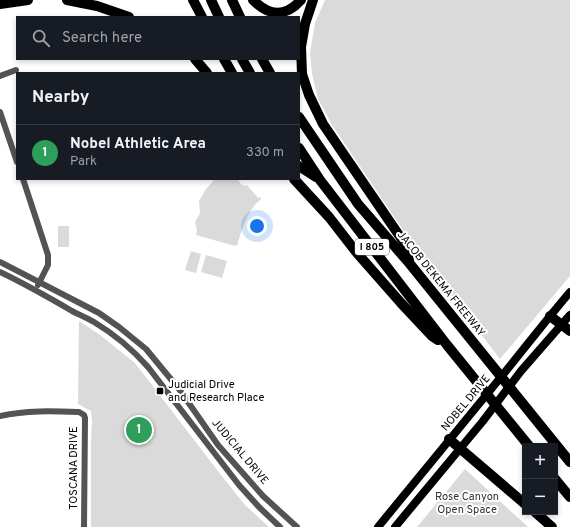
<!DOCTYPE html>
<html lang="en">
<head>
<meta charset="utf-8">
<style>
  :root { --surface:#171b24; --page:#242831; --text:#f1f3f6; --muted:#9ea1a6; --line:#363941; --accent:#db2777 }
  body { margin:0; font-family:Overpass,sans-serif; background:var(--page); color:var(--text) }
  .controls { position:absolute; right:12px; bottom:12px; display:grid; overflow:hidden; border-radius:0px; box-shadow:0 2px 6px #0003 }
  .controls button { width:36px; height:36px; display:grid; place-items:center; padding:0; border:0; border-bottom:1px solid var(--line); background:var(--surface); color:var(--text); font:20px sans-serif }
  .you { position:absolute; left:257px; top:226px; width:14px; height:14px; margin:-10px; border:3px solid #fff; border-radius:50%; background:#1a73e8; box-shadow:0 0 0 6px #1a73e833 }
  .badge { display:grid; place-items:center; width:26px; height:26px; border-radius:50%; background:var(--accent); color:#fff; font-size:13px; font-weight:700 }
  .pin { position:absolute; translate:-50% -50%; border:2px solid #fff; box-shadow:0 1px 4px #0006 }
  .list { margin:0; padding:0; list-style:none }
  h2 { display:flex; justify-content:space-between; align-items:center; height:52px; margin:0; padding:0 16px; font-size:17px }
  h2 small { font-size:13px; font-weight:400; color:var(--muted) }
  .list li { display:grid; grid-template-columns:26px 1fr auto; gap:12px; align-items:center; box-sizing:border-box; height:56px; padding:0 16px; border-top:1px solid var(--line) }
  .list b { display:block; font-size:15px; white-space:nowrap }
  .list p { margin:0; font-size:13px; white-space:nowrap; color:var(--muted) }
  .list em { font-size:13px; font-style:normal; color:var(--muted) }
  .icon { flex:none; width:22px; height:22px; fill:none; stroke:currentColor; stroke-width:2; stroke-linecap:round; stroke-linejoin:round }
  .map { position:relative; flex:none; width:570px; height:527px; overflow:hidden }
  .search { position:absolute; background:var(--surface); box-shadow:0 2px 6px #0003; left:16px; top:16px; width:284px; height:44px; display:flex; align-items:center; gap:10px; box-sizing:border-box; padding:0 14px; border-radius:0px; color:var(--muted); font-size:15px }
  .panel { position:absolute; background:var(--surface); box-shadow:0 2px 6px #0003; left:16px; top:72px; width:284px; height:108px; border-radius:0px }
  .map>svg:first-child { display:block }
</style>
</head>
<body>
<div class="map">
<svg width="570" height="527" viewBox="0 0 570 527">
  <rect width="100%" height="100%" fill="#fff"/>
  <!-- green -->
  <g fill="#dadada">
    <path d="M325,0h245v276l-70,83 -80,-104 -88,-130 -14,-26 -6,-25 -2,-21 5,-30z"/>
    <path d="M215,179c7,1 15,0 23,0 2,4 4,8 9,6l11,13 2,-1 1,2c-2,2 -5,4 -7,7 -9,12 -13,26 -17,40l-2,-1v1l-39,-11 1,-5 -2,-8 5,-9 -1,-12 7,-12z"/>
    <rect x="58" y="226" width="11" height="21"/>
    <path d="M191,251l10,3 -5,19 -11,-3z"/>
    <path d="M206,255l21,6 -5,17 -21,-6z"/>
    <path d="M79,321l21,14 35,28 86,112 24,30 24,22h-178v-88l1,-17 -1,-11 -13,-7z"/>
    <path d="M465,469l63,58h-111z"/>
  </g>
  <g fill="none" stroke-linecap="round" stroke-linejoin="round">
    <!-- minor -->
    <g stroke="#535353" stroke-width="6">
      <path d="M0,76l16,-6"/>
      <path d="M0,112l17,50"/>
      <path d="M23,179l25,76v10l-10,20"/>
      <path d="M0,262l99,51 20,14 27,22 33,40 39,56 45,51 34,31"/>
      <path d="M0,272c25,12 48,25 72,39 8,4 15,7 22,11 20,12 39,28 54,45l91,118 20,22 21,20"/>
      <path d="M0,416c27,-6 52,-5 79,-4l5,3 1,3 -1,109"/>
    </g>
    <!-- major -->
    <g stroke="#000" stroke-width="8">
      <path d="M378,527c41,-50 82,-100 123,-150 23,-28 45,-57 69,-85"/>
      <path d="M395,527l88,-106 38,-50 49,-56"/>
    </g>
    <!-- highway -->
    <g stroke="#000" stroke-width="10">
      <path d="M67,0l30,6 32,11"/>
      <path d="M193,0l9,17"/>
      <path d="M211,0l8,17"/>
      <path d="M232,0l8,17"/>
      <path d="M253,0c16,16 32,18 48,0"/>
      <path d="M313,0l-8,24 -4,23 1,27 7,21 14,29 80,117 6,19"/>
      <path d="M0,4l28,-4"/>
      <path d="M195,59l12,14"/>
      <path d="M224,59l8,14"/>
      <path d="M242,59l8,14"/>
      <path d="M262,59l8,14"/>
      <path d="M299,117l59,87 52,60 160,198"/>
      <path d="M299,148l21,32 127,165 82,101"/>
      <path d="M299,166l17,11"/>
      <path d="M294,179l35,38 28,36 44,50 31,33 6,4"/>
      <path d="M550,316l20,15"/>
      <path d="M449,439l76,65"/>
      <path d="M555,479l15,18"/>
      <path d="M535,512l17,15"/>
    </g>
  </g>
  <!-- markers -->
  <rect fill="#000" stroke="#fff" stroke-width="1.5" x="156" y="387" width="8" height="8" rx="2"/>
  <g text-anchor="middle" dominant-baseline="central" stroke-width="4" stroke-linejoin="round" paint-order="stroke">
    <!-- shield labels -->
    <rect fill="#fff" stroke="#4c4c4c" stroke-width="1" x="355" y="239" width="34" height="16" rx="3"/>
    <g font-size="10" font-weight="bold" fill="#000">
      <text x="372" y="247">I 805</text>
    </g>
    <!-- street labels -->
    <g font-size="11" fill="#000" stroke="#fff">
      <text transform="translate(441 284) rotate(51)">JACOB DEKEMA FREEWAY</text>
      <text transform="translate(466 403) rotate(-50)">NOBEL DRIVE</text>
      <text transform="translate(240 452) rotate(50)">JUDICIAL DRIVE</text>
      <text transform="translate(74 468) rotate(-90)">TOSCANA DRIVE</text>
    </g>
    <!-- poi labels -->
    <g font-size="11" fill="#000" stroke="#fff" text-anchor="start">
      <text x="168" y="385">Judicial Drive<tspan x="168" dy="13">and Research Place</tspan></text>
    </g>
    <!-- park labels -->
    <g font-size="11" fill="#313131" stroke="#fff">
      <text x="467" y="497">Rose Canyon<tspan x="467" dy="13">Open Space</tspan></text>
    </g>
  </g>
</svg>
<div class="controls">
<button>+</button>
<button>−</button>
</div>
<div class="you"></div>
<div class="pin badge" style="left:139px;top:430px;background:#2e9e5b">1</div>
<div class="search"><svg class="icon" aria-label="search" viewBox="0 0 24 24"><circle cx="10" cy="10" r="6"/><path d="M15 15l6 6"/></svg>Search here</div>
<section class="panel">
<h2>Nearby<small></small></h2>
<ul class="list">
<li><span class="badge" style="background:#2e9e5b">1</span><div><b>Nobel Athletic Area</b><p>Park</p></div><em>330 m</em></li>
</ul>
</section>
</div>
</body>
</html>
